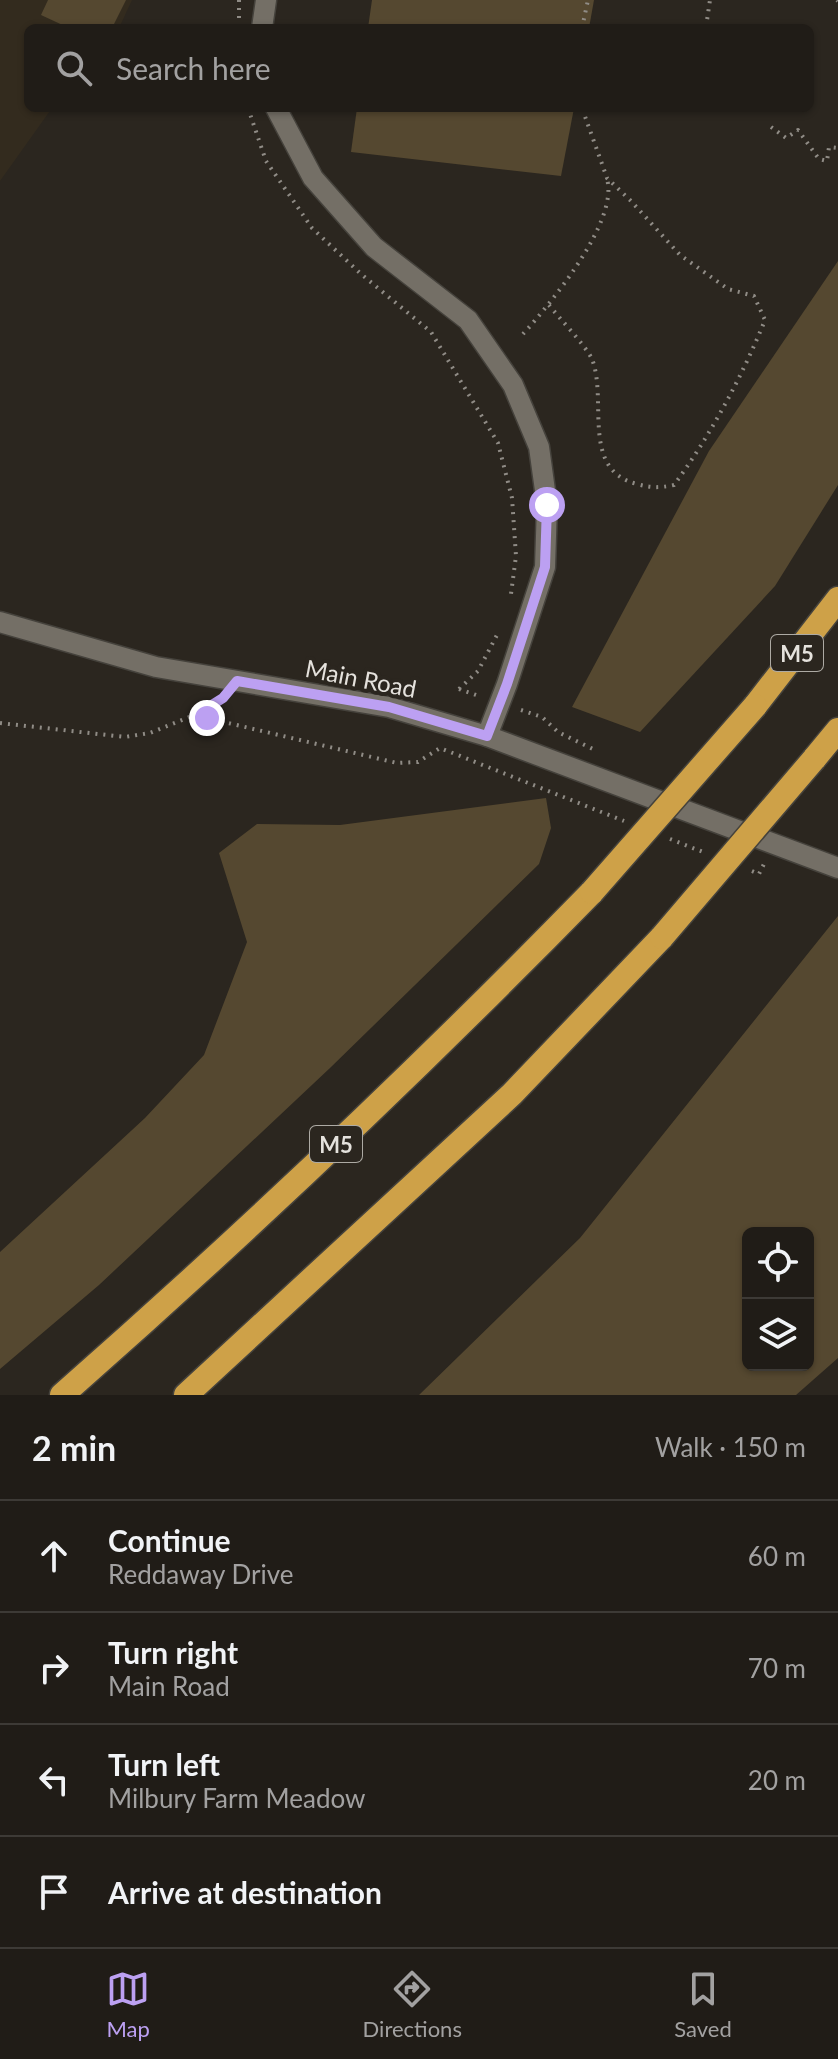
<!DOCTYPE html>
<html lang="en">
<head>
<meta charset="utf-8">
<style>
  :root { --surface:#201c17; --page:#282520; --text:#f1f3f6; --muted:#a2a1a1; --line:#3d3a36; --accent:#bca0f2 }
  body { margin:0; font-family:Lato,sans-serif; background:var(--page); color:var(--text) }
  .controls { position:absolute; right:24px; bottom:24px; display:grid; overflow:hidden; border-radius:12px; box-shadow:0 2px 6px #0004 }
  .controls button { width:72px; height:72px; display:grid; place-items:center; padding:0; border:0; border-bottom:2px solid var(--line); background:var(--surface); color:var(--text); font:40px sans-serif }
  .stop { position:absolute; width:24px; height:24px; margin:-18px; border:6px solid #bca0f2; border-radius:50%; background:#fff }
  .stop.end { background:#bca0f2; border-color:#fff; box-shadow:0 2px 8px #0008 }
  .list { margin:0; padding:0; list-style:none }
  h2 { display:flex; justify-content:space-between; align-items:center; height:104px; margin:0; padding:0 32px; font-size:34px }
  h2 small { font-size:26px; font-weight:400; color:var(--muted) }
  .list li { display:grid; grid-template-columns:52px 1fr auto; gap:24px; align-items:center; box-sizing:border-box; height:112px; padding:0 32px; border-top:2px solid var(--line) }
  .list b { display:block; font-size:30px; white-space:nowrap }
  .list p { margin:0; font-size:26px; white-space:nowrap; color:var(--muted) }
  .list em { font-size:26px; font-style:normal; color:var(--muted) }
  .icon { flex:none; width:44px; height:44px; fill:none; stroke:currentColor; stroke-width:2; stroke-linecap:round; stroke-linejoin:round }
  .map { position:relative; flex:none; width:838px; height:1395px; overflow:hidden }
  .search { position:absolute; background:var(--surface); box-shadow:0 2px 6px #0004; left:24px; right:24px; top:24px; height:88px; display:flex; align-items:center; gap:20px; box-sizing:border-box; padding:0 28px; border-radius:12px; color:var(--muted); font-size:30px }
  .sheet { height:552px; background:var(--surface) }
  nav { display:flex; justify-content:space-around; align-items:center; box-sizing:border-box; height:112px; border-top:2px solid var(--line); background:var(--surface); font-size:22px; color:var(--muted) }
  nav a { display:grid; justify-items:center; gap:4px }
  nav .on { color:var(--accent) }
  .map>svg:first-child { display:block }
</style>
</head>
<body>
<div class="map">
<svg width="838" height="1395" viewBox="0 0 838 1395">
  <rect width="100%" height="100%" fill="#2b261f"/>
  <!-- built -->
  <path fill="#332b1e" d="M0,0h132l-13,28h-91v80h24l-52,73z"/>
  <!-- green -->
  <g fill="#554830" fill-rule="evenodd">
    <path d="M48,0h78l-14,28h-43l-28,-13z"/>
    <path d="M372,0h222l-5,28h-221z"/>
    <path d="M357,108h217l-13,68 -210,-24z"/>
    <path d="M838,261v224l-63,101 -135,146 -68,-25 137,-256z"/>
    <path d="M546,798l5,30 -12,36 -209,204 -231,217 -99,84v-117l145,-134 59,-63 43,-113 -28,-89 38,-29 83,1z"/>
    <path d="M838,916v442l-42,37h-377l161,-157zM748,1233h60v132h-60z"/>
  </g>
  <g fill="none" stroke-linecap="round" stroke-linejoin="round">
    <defs>
      <g id="minor">
        <path d="M262,28l4,-28"/>
        <path d="M276,108l37,70 61,69 94,73 45,65 26,62 8,58 -2,62 -38,117 -20,52"/>
      </g>
      <path id="tertiary" d="M0,622l156,45 233,40 98,29 351,132"/>
      <g id="motorway">
        <path d="M755,706l83,-107"/>
        <path d="M814,759l24,-29"/>
        <path d="M62,1395c183,-161 360,-329 530,-503"/>
        <path d="M186,1395l326,-301 150,-157"/>
      </g>
    </defs>
    <!-- minor casing -->
    <use href="#minor" stroke="#45423c" stroke-width="23"/>
    <!-- tertiary casing -->
    <use href="#tertiary" stroke="#45423c" stroke-width="23"/>
    <!-- motorway casing -->
    <use href="#motorway" stroke="#45423c" stroke-width="27"/>
    <!-- path -->
    <g stroke="#908c86" stroke-width="4" stroke-dasharray="2 6" stroke-linecap="butt">
      <path d="M837,0l1,1"/>
      <path d="M239,18v-18"/>
      <path d="M706,27l4,-27"/>
      <path d="M582,28l6,-28"/>
      <path d="M248,108l18,53 46,67 49,46 70,58 67,111 14,55 4,58 -5,38"/>
      <path d="M771,127l15,11 12,-8 21,29 8,2 2,-14 9,1"/>
      <path d="M549,305c10,13 37,41 43,54 16,41 -12,111 45,125 14,4 22,4 37,1 36,-49 68,-108 91,-165l-11,-24 -26,-7 -48,-34 -49,-54 -24,-23 -25,-70"/>
      <path d="M523,334c28,-31 96,-113 84,-155"/>
      <path d="M459,689l19,-18 19,-36"/>
      <path d="M459,689l20,7"/>
      <path d="M521,710l21,7 16,15 39,19"/>
      <path d="M199,713l8,5 190,45 21,-1 22,-14 184,73"/>
      <path d="M0,723l125,14 25,-4 49,-20 18,-11"/>
      <path d="M670,839l33,13"/>
      <path d="M752,871l7,3 5,-10"/>
    </g>
    <!-- minor -->
    <use href="#minor" stroke="#746f66" stroke-width="20"/>
    <!-- tertiary -->
    <use href="#tertiary" stroke="#746f66" stroke-width="20"/>
    <!-- motorway -->
    <use href="#motorway" stroke="#cea148" stroke-width="24"/>
    <defs>
      <g id="motorway-bridge">
        <path d="M592,892l163,-186"/>
        <path d="M662,937l152,-178"/>
      </g>
    </defs>
    <!-- motorway-bridge casing -->
    <use href="#motorway-bridge" stroke="#45423c" stroke-width="27" stroke-linecap="butt"/>
    <!-- motorway-bridge -->
    <use href="#motorway-bridge" stroke="#cea148" stroke-width="24"/>
  </g>
  <g fill="none" stroke-linecap="round" stroke-linejoin="round">
    <!-- route -->
    <path stroke="#bca0f2" stroke-width="10" d="M207,718l-8,-5 24,-15 14,-17 152,26 98,29 20,-52 38,-117 2,-62"/>
  </g>
  <g text-anchor="middle" dominant-baseline="central" stroke-width="8" stroke-linejoin="round" paint-order="stroke">
    <!-- shield labels -->
    <g fill="#2b261f" stroke="#adaaa4" stroke-width="2">
      <rect x="771" y="635" width="52" height="36" rx="6"/>
      <rect x="310" y="1126" width="52" height="36" rx="6"/>
    </g>
    <g font-size="22" font-weight="bold" fill="#e5e2dd">
      <text x="797" y="653">M5</text>
      <text x="336" y="1144">M5</text>
    </g>
    <!-- street labels -->
    <g font-size="24" fill="#e5e2dd" stroke="#2b261f">
      <text transform="translate(361 678) rotate(11)">Main Road</text>
    </g>
  </g>
</svg>
<div class="controls">
<button><svg class="icon" aria-label="locate" viewBox="0 0 24 24"><circle cx="12" cy="12" r="6"/><path d="M12 2v4M12 18v4M2 12h4M18 12h4"/></svg></button>
<button><svg class="icon" aria-label="layers" viewBox="0 0 24 24"><path d="M12 4l9 5-9 5-9-5zM3 14l9 5 9-5"/></svg></button>
</div>
<div class="stop" style="left:547px;top:505px"></div>
<div class="stop end" style="left:207px;top:718px"></div>
<div class="search"><svg class="icon" aria-label="search" viewBox="0 0 24 24"><circle cx="10" cy="10" r="6"/><path d="M15 15l6 6"/></svg>Search here</div>
</div>
<section class="sheet">
<h2>2 min<small>Walk · 150 m</small></h2>
<ul class="list">
<li><svg class="icon" aria-label="ahead" viewBox="0 0 24 24"><path d="M12 20V5M6 11l6-6 6 6"/></svg><div><b>Continue</b><p>Reddaway Drive</p></div><em>60 m</em></li>
<li><svg class="icon" aria-label="right" viewBox="0 0 24 24"><path d="M7 20v-9h11M14 6l5 5-5 5"/></svg><div><b>Turn right</b><p>Main Road</p></div><em>70 m</em></li>
<li><svg class="icon" aria-label="left" viewBox="0 0 24 24"><path d="M17 20v-9H6M10 6l-5 5 5 5"/></svg><div><b>Turn left</b><p>Milbury Farm Meadow</p></div><em>20 m</em></li>
<li><svg class="icon" aria-label="arrive" viewBox="0 0 24 24"><path d="M6 21V4h12l-3 4 3 4H6"/></svg><div><b>Arrive at destination</b></div></li>
</ul>
</section>
<nav>
<a class="on"><svg class="icon" aria-label="map" viewBox="0 0 24 24"><path d="M3 6l6-2 6 2 6-2v14l-6 2-6-2-6 2zM9 4v14M15 6v14"/></svg>Map</a>
<a><svg class="icon" aria-label="directions" viewBox="0 0 24 24"><path d="M12 3l9 9-9 9-9-9zM9 14v-3h6M13 9l2 2-2 2"/></svg>Directions</a>
<a><svg class="icon" aria-label="saved" viewBox="0 0 24 24"><path d="M7 4h10v16l-5-4-5 4z"/></svg>Saved</a>
</nav>
</body>
</html>
